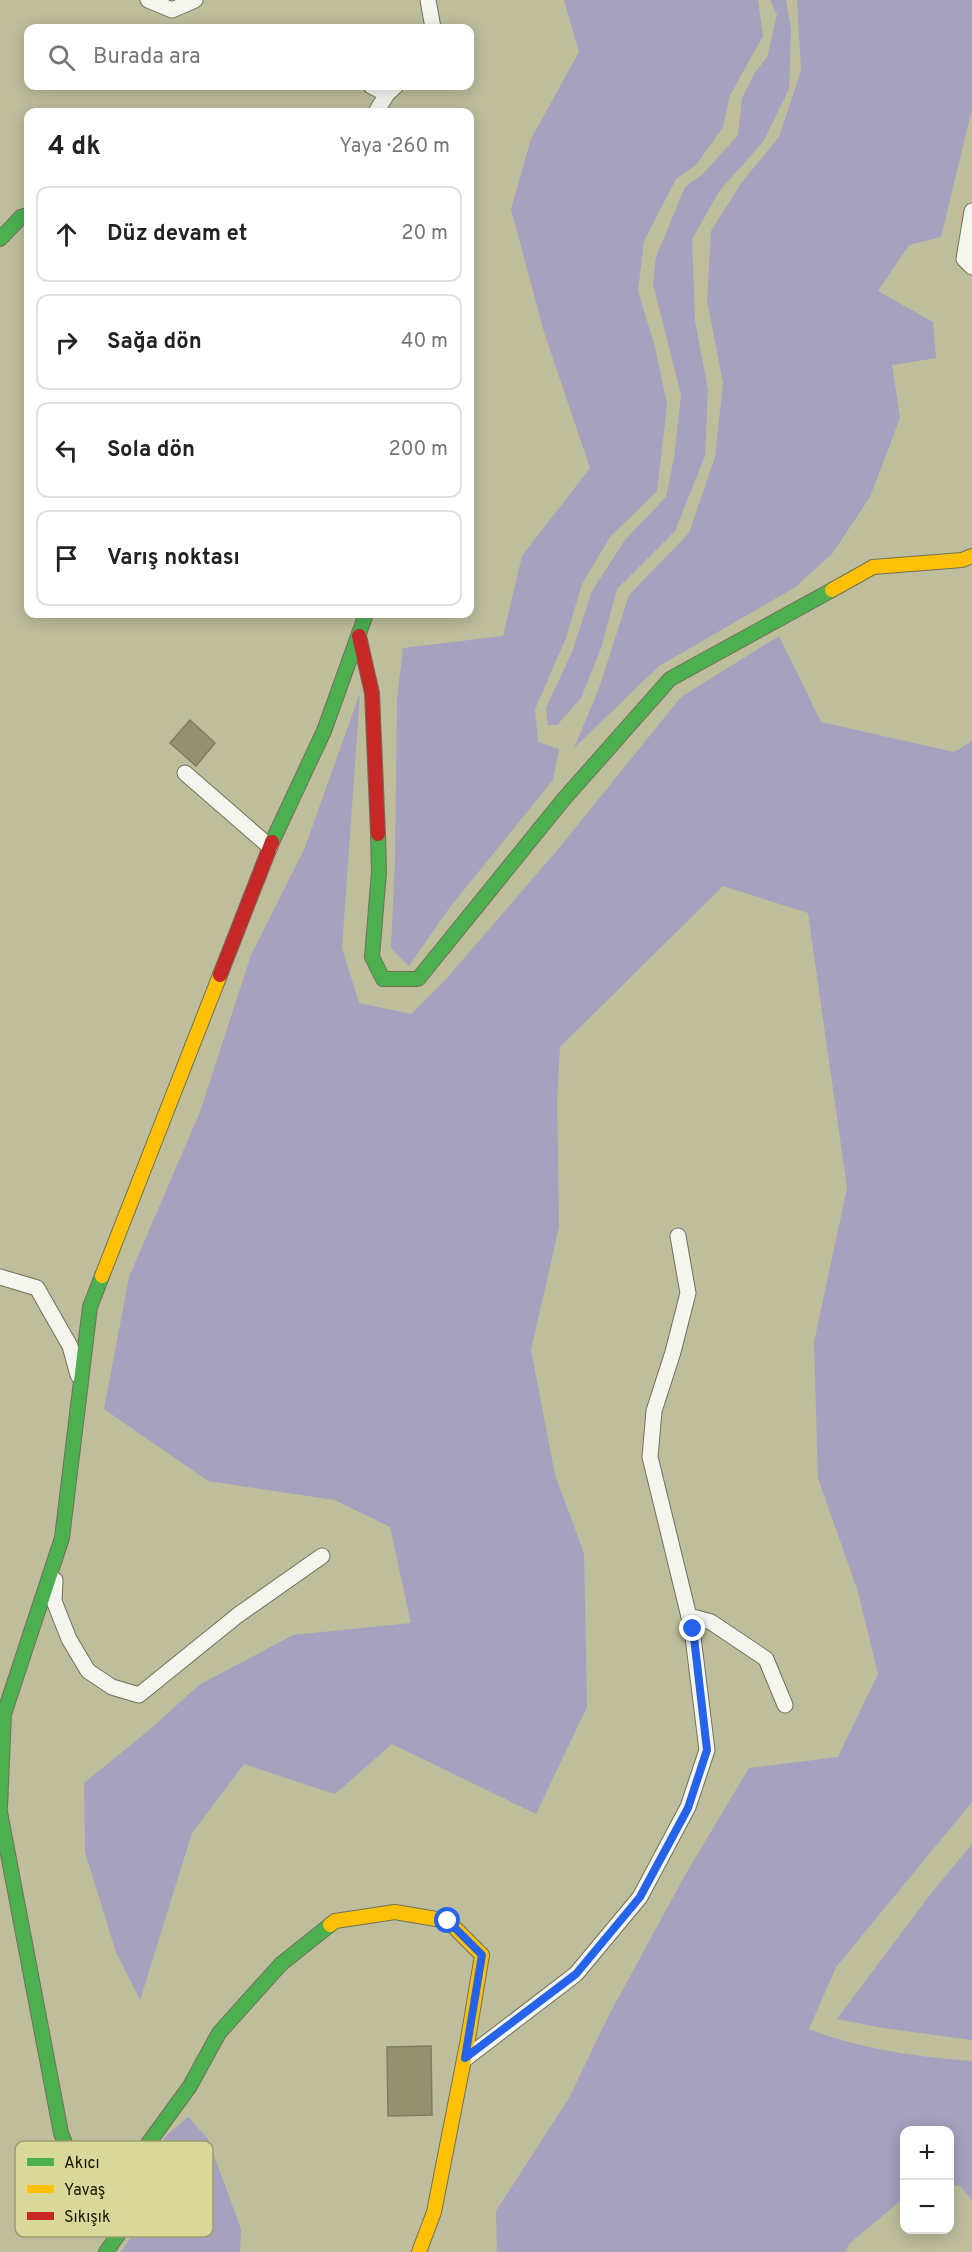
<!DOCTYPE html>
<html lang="tr">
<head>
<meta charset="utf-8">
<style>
  :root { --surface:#fff; --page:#f2f2f2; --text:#222; --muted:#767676; --line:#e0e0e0 }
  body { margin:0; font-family:Overpass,sans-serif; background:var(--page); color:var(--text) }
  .controls { position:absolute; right:18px; bottom:18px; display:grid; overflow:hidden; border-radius:12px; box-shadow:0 3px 15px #0003 }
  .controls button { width:54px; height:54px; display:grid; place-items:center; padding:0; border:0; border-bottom:2px solid var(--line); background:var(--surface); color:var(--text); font:30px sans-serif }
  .stop { position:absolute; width:18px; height:18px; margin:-14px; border:4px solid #2563eb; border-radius:50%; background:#fff }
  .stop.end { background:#2563eb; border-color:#fff; box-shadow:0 2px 6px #0008 }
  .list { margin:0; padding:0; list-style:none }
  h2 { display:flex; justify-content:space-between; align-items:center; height:78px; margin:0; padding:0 24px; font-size:26px }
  h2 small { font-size:20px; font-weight:400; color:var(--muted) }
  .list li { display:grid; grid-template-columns:39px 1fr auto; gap:18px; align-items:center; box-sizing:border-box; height:96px; margin:0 12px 12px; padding:0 12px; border:2px solid var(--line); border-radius:12px }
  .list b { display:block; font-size:22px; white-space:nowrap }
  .list em { font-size:20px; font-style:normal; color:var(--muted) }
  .icon { flex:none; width:33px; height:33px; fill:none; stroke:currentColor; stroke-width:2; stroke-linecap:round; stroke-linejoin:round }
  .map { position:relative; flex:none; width:972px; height:2252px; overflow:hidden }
  .search { position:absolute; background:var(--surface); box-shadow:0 3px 15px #0003; left:24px; top:24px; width:450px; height:66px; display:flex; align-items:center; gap:15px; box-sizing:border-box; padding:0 21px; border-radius:12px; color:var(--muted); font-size:22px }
  .panel { position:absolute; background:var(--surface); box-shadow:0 3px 15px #0003; left:24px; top:108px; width:450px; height:510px; border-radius:12px }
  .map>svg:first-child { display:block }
</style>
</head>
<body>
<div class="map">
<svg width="972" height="2252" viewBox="0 0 972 2252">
  <rect width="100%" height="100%" fill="#bebd9c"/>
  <!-- green -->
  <g fill="#a5a1be">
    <path d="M564,0h194l5,36 -33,59 -7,32 -27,38 -20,14 -32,62 -6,50 17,56 12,58 -10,86 -47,46 -28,47 -16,54 -31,71 3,33 21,7 -6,31 -103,127 -41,59 -18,-18 4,-87 2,-162 6,-51 100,-12 19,-80 68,-88 -46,-136 -33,-123 20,-70 48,-87z"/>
    <path d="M770,0h16l5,29 -2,60 -26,53 -43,48 -28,49 3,82 13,69 -3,66 -30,75 -58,58 -16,59 -20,50 -24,27h-9l-2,-17 26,-56 20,-61 33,-51 41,-43 8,-39 7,-63 -28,-111 3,-27 29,-70 18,-13 35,-39 4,-37 12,-24 13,-17 10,-42z"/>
    <path d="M797,0h175v109l-31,128 -32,8 -31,46 55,31 3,36 -44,7 8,53 -30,79 -38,57 -38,34 -135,78 -85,82 24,-57 31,-96 60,-62 26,-76 8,-74 -16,-83 4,-69 31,-49 37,-45 22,-66z"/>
    <path d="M779,636l42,86 133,30 18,-11v1061l-136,165 -27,62c51,20 108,28 163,32v139l-13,-15 -9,2v-57h-46v68l-55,46 -4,8h-348l-1,-41 73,-113 39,-81 76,-140 65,-109 89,-11 40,-83 -20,-82 -40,-114 -4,-136 33,-154 -39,-275 -85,-27 -163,161 -3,52 2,128 -28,123 24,125 29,78 3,154 -51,107 -144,-70 -57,50 -91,-30 -52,69 -52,167 -24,-48 -31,-100 -1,-69 64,-52 51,-46 94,-50 118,-12 -21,-96 -55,-27 -127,-19 -104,-72 25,-132 71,-165 51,-157 53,-105 56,-157 -18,255 17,55 52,11 36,-36 113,-131 121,-150z"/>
    <path d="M972,1844v196l-89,-12 -46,-9 93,-124z"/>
    <path d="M188,2117l20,22 33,90 -1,23h-119l25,-36 -2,-44 22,-36z"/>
  </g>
  <!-- building -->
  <g fill="#93916f" stroke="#7e7d62" stroke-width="1.5">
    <path d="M190,720l25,23 -19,23 -26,-23z"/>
    <path d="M431,2046l1,69 -44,1 -1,-69z"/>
  </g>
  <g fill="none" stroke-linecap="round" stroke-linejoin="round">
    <defs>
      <g id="street">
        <path d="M148,0l24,10 23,-10"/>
        <path d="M428,0l5,28"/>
        <path d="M371,86l16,8"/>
        <path d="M376,112l11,-18 9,-8"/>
        <path d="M972,211l-8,48 8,8"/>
        <path d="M185,773l85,74"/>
        <path d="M0,1277l37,11 33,58 8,29"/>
        <path d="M55,1580l-1,21 15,38 19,32 24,16 27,8 99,-80 84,-59"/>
        <path d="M689,1616l22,6 55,37 19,46"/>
        <path d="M465,2059l111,-85 64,-77 48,-90 19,-57 -15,-121 -42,-172 4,-46 19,-59 15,-59 -10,-57"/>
      </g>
      <g id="fast">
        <path d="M0,239l21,-22 7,-2"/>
        <path d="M378,834l1,38 -7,85 11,22h35l145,-179 107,-121 162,-89"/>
        <path d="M272,842l52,-111 42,-117"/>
        <path d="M0,1807l4,-93 58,-176 28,-231 12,-31"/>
        <path d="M0,1812l61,321 19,48 54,-18 56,-77 29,-53 62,-69 49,-39"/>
        <path d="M106,2252l28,-40v-49"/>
      </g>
      <g id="slow">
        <path d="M832,590l41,-23 89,-7 10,-4"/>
        <path d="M102,1276l118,-301"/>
        <path d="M330,1925l5,-4 60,-9 53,9 34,34 -14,84 -34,173 -15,40"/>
      </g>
      <g id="jam">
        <path d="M359,636l13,57 6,141"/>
        <path d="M220,975l52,-133"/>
      </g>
    </defs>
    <!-- street casing -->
    <use href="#street" stroke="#727156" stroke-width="17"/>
    <!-- fast casing -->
    <use href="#fast" stroke="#727156" stroke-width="16"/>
    <!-- slow casing -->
    <use href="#slow" stroke="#727156" stroke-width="16"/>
    <!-- jam casing -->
    <use href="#jam" stroke="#727156" stroke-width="16"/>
    <!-- street -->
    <use href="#street" stroke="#f5f5f0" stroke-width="15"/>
    <!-- fast -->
    <use href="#fast" stroke="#4caf50" stroke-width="14"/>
    <!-- slow -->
    <use href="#slow" stroke="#ffc107" stroke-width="14"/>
    <!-- jam -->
    <use href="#jam" stroke="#c62828" stroke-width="14"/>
  </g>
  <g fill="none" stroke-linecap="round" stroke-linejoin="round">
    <!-- route -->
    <path stroke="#2563eb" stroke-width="8" d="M448,1921l34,34 -17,103 111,-84 64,-77 48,-89 19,-58 -14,-121"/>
  </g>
  <!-- legend -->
  <rect x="15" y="2141" width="198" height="96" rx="9" fill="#d9d89b" stroke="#9e9d6c" stroke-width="1.5"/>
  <rect x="27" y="2158" width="27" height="8" fill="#4caf50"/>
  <rect x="27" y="2185" width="27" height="8" fill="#ffc107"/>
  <rect x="27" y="2212" width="27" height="8" fill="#c62828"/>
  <g font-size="16" fill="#151400">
    <text x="64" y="2168">Akıcı</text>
    <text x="64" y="2195">Yavaş</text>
    <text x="64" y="2222">Sıkışık</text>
  </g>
</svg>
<div class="controls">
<button>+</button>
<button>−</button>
</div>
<div class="stop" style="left:448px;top:1921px"></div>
<div class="stop end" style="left:693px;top:1629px"></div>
<div class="search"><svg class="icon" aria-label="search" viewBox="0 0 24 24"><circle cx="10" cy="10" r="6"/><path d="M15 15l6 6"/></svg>Burada ara</div>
<section class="panel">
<h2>4 dk<small>Yaya · 260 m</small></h2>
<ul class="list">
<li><svg class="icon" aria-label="ahead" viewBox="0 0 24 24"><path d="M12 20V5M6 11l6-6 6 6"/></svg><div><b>Düz devam et</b></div><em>20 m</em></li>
<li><svg class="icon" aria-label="right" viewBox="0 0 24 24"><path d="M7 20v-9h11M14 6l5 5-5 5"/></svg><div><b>Sağa dön</b></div><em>40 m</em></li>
<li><svg class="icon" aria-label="left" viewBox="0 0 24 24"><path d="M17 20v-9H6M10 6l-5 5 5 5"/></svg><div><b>Sola dön</b></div><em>200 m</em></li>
<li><svg class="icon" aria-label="arrive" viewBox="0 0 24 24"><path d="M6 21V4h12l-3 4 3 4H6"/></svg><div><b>Varış noktası</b></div></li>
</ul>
</section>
</div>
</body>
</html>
